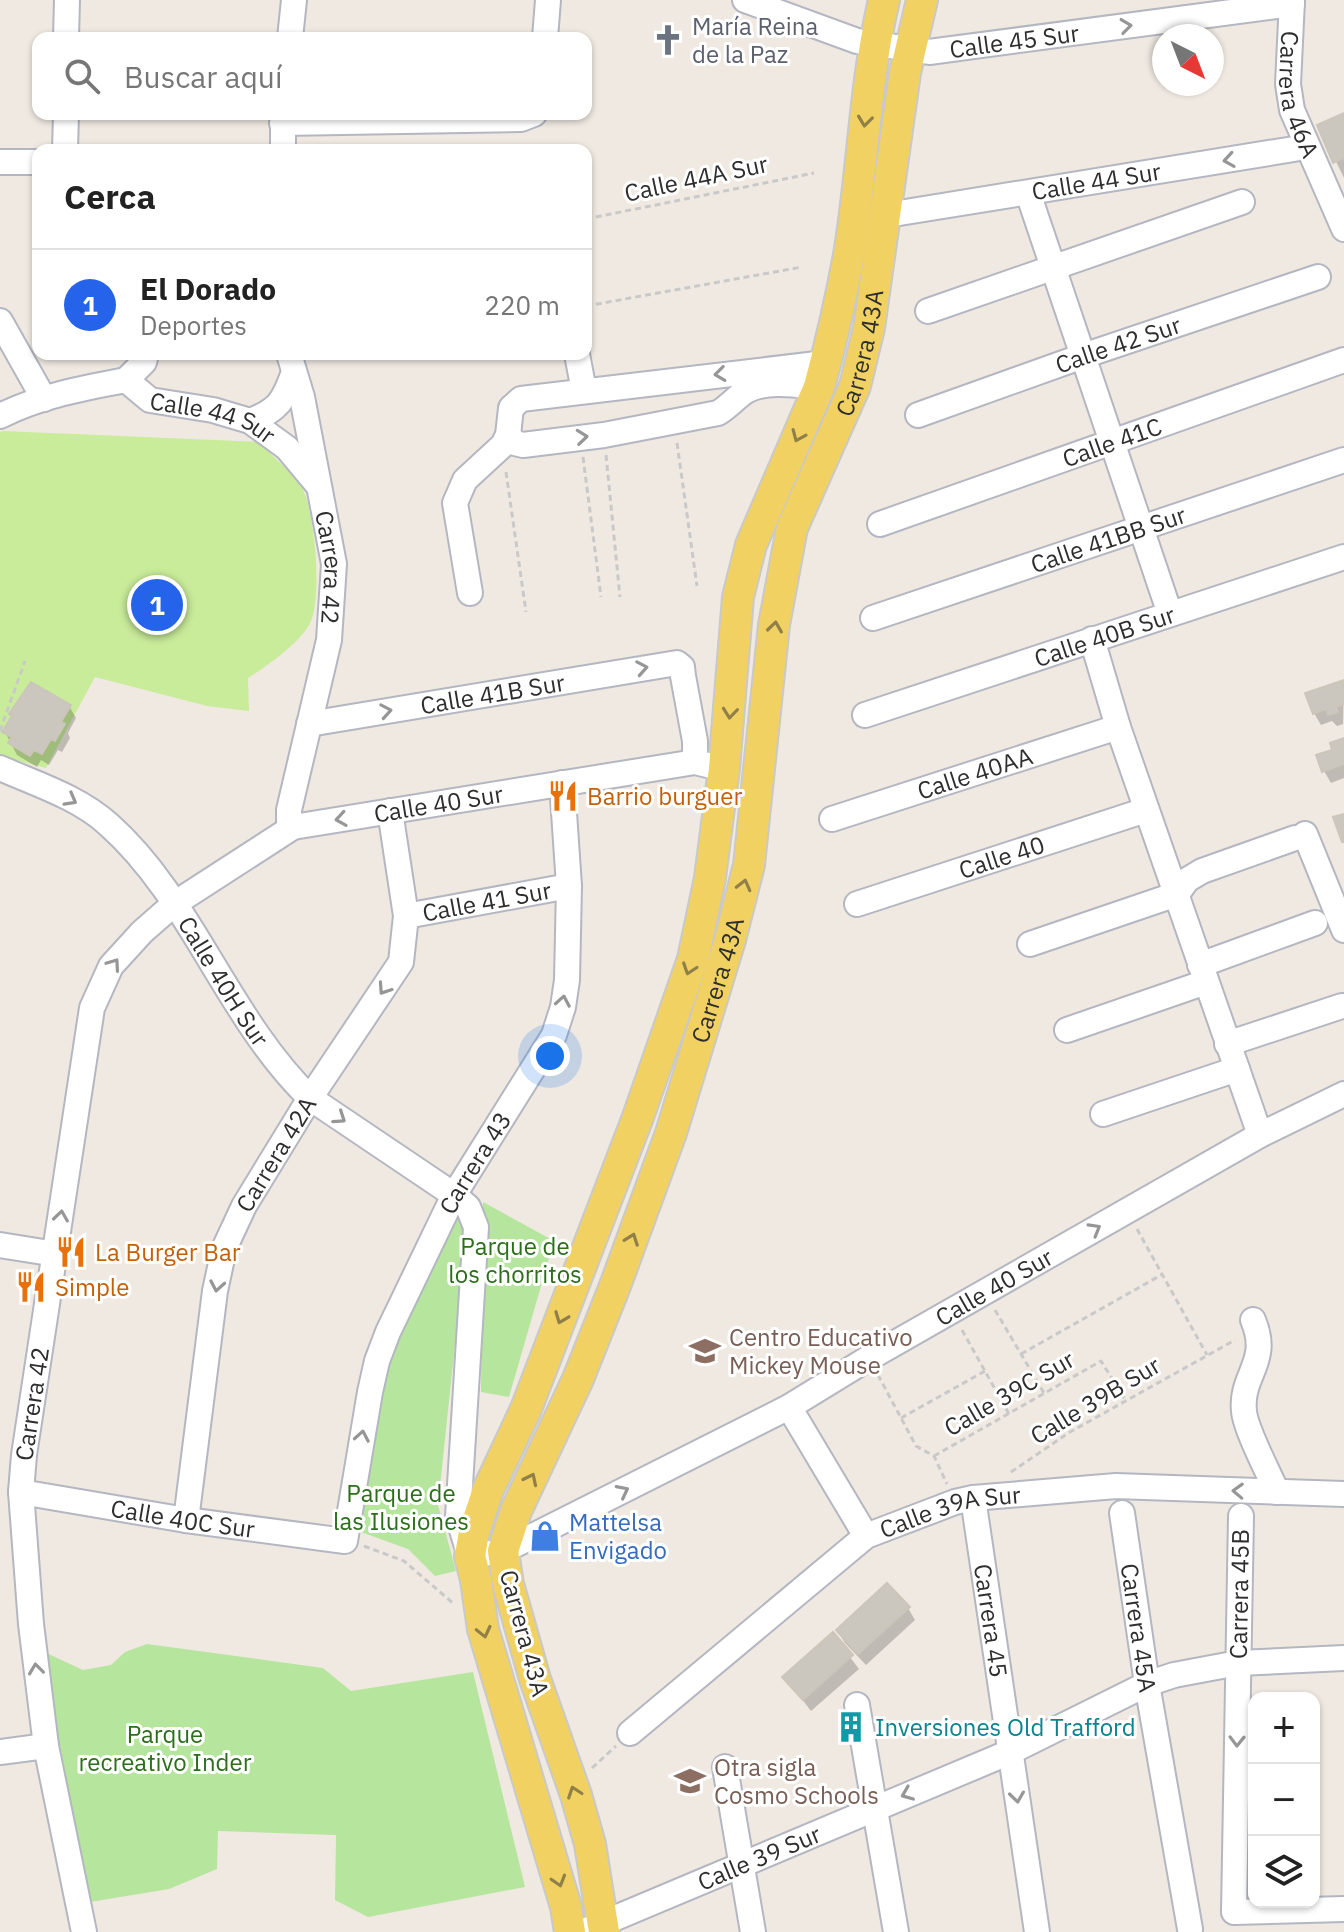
<!DOCTYPE html>
<html lang="es">
<head>
<meta charset="utf-8">
<style>
  :root { --surface:#fff; --page:#f6f6f6; --text:#222; --muted:#767676; --line:#e0e0e0; --accent:#2563eb }
  body { margin:0; font-family:"IBM Plex Sans",sans-serif; background:var(--page); color:var(--text) }
  .controls { position:absolute; right:24px; bottom:24px; display:grid; overflow:hidden; border-radius:16px; box-shadow:0 2px 6px #0004 }
  .controls button { width:72px; height:72px; display:grid; place-items:center; padding:0; border:0; border-bottom:2px solid var(--line); background:var(--surface); color:var(--text); font:40px sans-serif }
  .compass { position:absolute; left:1152px; top:24px; width:72px; height:72px; border-radius:50%; background:var(--surface); box-shadow:0 2px 6px #0004; rotate:138deg }
  .you { position:absolute; left:550px; top:1056px; width:28px; height:28px; margin:-20px; border:6px solid #fff; border-radius:50%; background:#1a73e8; box-shadow:0 0 0 12px #1a73e833 }
  .badge { display:grid; place-items:center; width:52px; height:52px; border-radius:50%; background:var(--accent); color:#fff; font-size:26px; font-weight:700 }
  .pin { position:absolute; translate:-50% -50%; border:4px solid #fff; box-shadow:0 2px 8px #0006 }
  .list { margin:0; padding:0; list-style:none }
  h2 { display:flex; justify-content:space-between; align-items:center; height:104px; margin:0; padding:0 32px; font-size:34px }
  h2 small { font-size:26px; font-weight:400; color:var(--muted) }
  .list li { display:grid; grid-template-columns:52px 1fr auto; gap:24px; align-items:center; box-sizing:border-box; height:112px; padding:0 32px; border-top:2px solid var(--line) }
  .list b { display:block; font-size:30px; white-space:nowrap }
  .list p { margin:0; font-size:26px; white-space:nowrap; color:var(--muted) }
  .list em { font-size:26px; font-style:normal; color:var(--muted) }
  .icon { flex:none; width:44px; height:44px; fill:none; stroke:currentColor; stroke-width:2; stroke-linecap:round; stroke-linejoin:round }
  .map { position:relative; flex:none; width:1344px; height:1932px; overflow:hidden }
  .search { position:absolute; background:var(--surface); box-shadow:0 2px 6px #0004; left:32px; top:32px; width:560px; height:88px; display:flex; align-items:center; gap:20px; box-sizing:border-box; padding:0 28px; border-radius:16px; color:var(--muted); font-size:30px }
  .panel { position:absolute; background:var(--surface); box-shadow:0 2px 6px #0004; left:32px; top:144px; width:560px; height:216px; border-radius:16px }
  .map>svg:first-child { display:block }
</style>
</head>
<body>
<div class="map">
<svg width="1344" height="1932" viewBox="0 0 1344 1932">
  <rect width="100%" height="100%" fill="#efe9e1"/>
  <!-- green -->
  <g fill="#b6e59e">
    <path d="M483,1202l71,39 -45,156 -28,-5z"/>
    <path d="M451,1214l17,8 -30,283 18,66 -21,5 -27,-27 -47,-17 22,-158z"/>
    <path d="M147,1644l176,24 28,23 122,-19 52,215 -157,30 -33,-17 1,-65 -118,-4 -1,38 -48,20 -79,13 -48,-251 41,19 28,-5 14,-13z"/>
  </g>
  <!-- pitch -->
  <path fill="#c9ec9a" d="M3,431l256,11c12,13 34,31 43,45 13,25 20,108 9,134 -9,21 -44,45 -63,57l1,33 -42,-5 -112,-29 -49,91 -46,-12v-324z"/>
  <!-- shadow -->
  <g fill="#0003">
    <path d="M1344,115v63l-25,-52z"/>
    <path d="M1344,682l-1,42 -6,2 -5,-5 -11,4 -7,-12z"/>
    <path d="M69,706l7,12 -8,15 2,5 -8,14 -4,-2 -9,15 -8,-5 -4,7 -20,-12 -12,-23z"/>
    <path d="M1344,740v38l-13,5 -7,-12 10,-20z"/>
    <path d="M908,1608l7,12 -49,45 -21,-22 -7,-12z"/>
    <path d="M833,1635l26,34 -48,42 -26,-34z"/>
  </g>
  <!-- building -->
  <g fill="#cbc7bf" stroke="#cbc5ba" stroke-width="2">
    <path d="M1344,113v45l-11,5 -16,-38z"/>
    <path d="M1344,680v24l-8,3 2,5 -10,3 -2,-6 -13,5 -8,-21z"/>
    <path d="M31,682l40,23 -10,17 4,2 -10,17 -4,-2 -9,15 -8,-4 -4,6 -22,-13 4,-6 -10,-5 10,-16 -3,-2z"/>
    <path d="M1344,738v26l-22,8 -6,-17 16,-5 -2,-7z"/>
    <path d="M1344,814v28h-2l-9,-25z"/>
    <path d="M887,1583l23,24 -52,47 -22,-24z"/>
    <path d="M833,1632l20,23 -50,45 -21,-23z"/>
  </g>
  <g fill="none" stroke-linecap="round" stroke-linejoin="round">
    <defs>
      <g id="minor">
        <path id="s1" d="M745,0l112,41 72,11 363,-48"/>
        <path id="s2" d="M1292,0l-4,84 4,26 52,119"/>
        <path d="M66,38l1,-38"/>
        <path d="M290,38l4,-38"/>
        <path d="M545,38l3,-38"/>
        <path d="M283,114v36"/>
        <path d="M282,123l239,-4 13,-5"/>
        <path d="M65,150l1,-36"/>
        <path d="M0,162h38"/>
        <path d="M1028,193l142,421"/>
        <path id="s3" d="M887,215l419,-68"/>
        <path d="M928,311l314,-109"/>
        <path d="M0,321l44,78"/>
        <path id="s4" d="M289,354l13,43 32,167 -5,76 -40,170v11l4,6"/>
        <path d="M577,354l7,37"/>
        <path d="M126,380l18,-18 2,-8"/>
        <path id="s5" d="M918,415l165,-59 235,-79"/>
        <path id="s6" d="M0,416c40,-20 83,-28 126,-36l24,20 63,10 37,11 37,27 30,36"/>
        <path d="M250,421c29,-11 34,-21 44,-49"/>
        <path d="M508,435l7,8 8,2 81,-10 114,-22c11,-6 21,-19 30,-23 20,-10 49,-5 71,-3"/>
        <path id="s7" d="M880,524l464,-164"/>
        <path d="M470,593l-15,-90 10,-23 38,-35 5,-10 3,-27 10,-9 304,-36"/>
        <path id="s8" d="M873,618l471,-158"/>
        <path d="M1092,639l26,88 142,408"/>
        <path id="s9" d="M865,715l479,-158"/>
        <path id="s10" d="M309,724l368,-61 5,4 1,9 12,65v21"/>
        <path id="s11" d="M0,768c36,16 78,29 108,56 83,73 120,195 202,274l144,97 14,12 8,20 -18,290 12,39 33,-5 286,-144 80,-49 391,-223 84,-41"/>
        <path id="s12" d="M832,819l286,-92"/>
        <path d="M1305,834l39,96"/>
        <path id="s13" d="M857,904l289,-94"/>
        <path id="s14" d="M406,916l163,-30"/>
        <path d="M1030,944l147,-50 10,-14 15,-9 93,-33"/>
        <path d="M1200,965l115,-42"/>
        <path d="M1067,1030l139,-48"/>
        <path d="M1227,1044l115,-38"/>
        <path d="M1103,1114l134,-45"/>
        <path d="M0,1245l56,9"/>
        <path d="M1253,1320c18,42 -13,55 -9,91 1,17 25,63 33,81"/>
        <path d="M789,1407l77,129"/>
        <path id="s15" d="M21,1492l165,28 159,21 25,-149 7,-31 11,-29 66,-137 100,-160 9,-28 4,-27 2,-94 -7,-103"/>
        <path id="s16" d="M973,1498l64,434"/>
        <path id="s17" d="M1122,1513l25,171 43,245"/>
        <path d="M1241,1516l-7,396 110,-3"/>
        <path id="s18" d="M186,1520l29,-229 9,-42 20,-43 66,-108 91,-136 5,-46 -16,-105"/>
        <path d="M857,1705l39,227"/>
        <path id="s19" d="M630,1733l236,-197 89,-34 18,-4 143,-12 228,8"/>
        <path d="M0,1752l46,-6"/>
        <path d="M725,1767l28,165"/>
        <path id="s20" d="M84,1932l-38,-186 -15,-122 -10,-132 3,-37 68,-447 19,-42 31,-34 32,-28 119,-77 402,-65 29,7"/>
        <path id="s21" d="M582,1932l428,-180 137,-68 27,-9 64,-12 106,-5"/>
      </g>
      <g id="major">
        <path d="M570,1932l-4,-25 -83,-278 -7,-49 -6,-24 4,-24 14,-42 38,-81 112,-292 55,-158 17,-81 14,-109 14,-172 13,-52 68,-158c12,-45 23,-92 31,-138 13,-83 15,-167 34,-249"/>
        <path id="s22" d="M604,1932l-14,-88 -14,-49 -41,-116 -27,-95 -5,-33 13,-40 62,-132 37,-93 56,-153 59,-193 19,-75 25,-240 18,-97 63,-142 14,-58 36,-255 17,-73"/>
      </g>
    </defs>
    <!-- minor casing -->
    <use href="#minor" stroke="#b4b7c1" stroke-width="28"/>
    <!-- major casing -->
    <use href="#major" stroke="#c9c9c9" stroke-width="34"/>
    <!-- path -->
    <g stroke="#c9c9c9" stroke-width="3" stroke-dasharray="6 4" stroke-linecap="butt">
      <path d="M586,219l228,-46"/>
      <path d="M586,306l216,-39"/>
      <path d="M324,355l5,-1"/>
      <path d="M677,443l20,143"/>
      <path d="M606,455l14,142"/>
      <path d="M583,457l18,140"/>
      <path d="M506,472l20,140"/>
      <path d="M0,731l25,-70"/>
      <path d="M1137,1229l70,126"/>
      <path d="M995,1310l49,83"/>
      <path d="M962,1330l47,84"/>
      <path d="M1021,1354l142,-80"/>
      <path d="M878,1375l38,71 18,10 13,28"/>
      <path d="M901,1418l84,-47"/>
      <path d="M934,1456l167,-95 25,40"/>
      <path d="M1011,1472l59,-40 165,-92"/>
      <path d="M364,1546l40,15 50,43"/>
      <path d="M592,1768l24,-22"/>
    </g>
    <!-- minor -->
    <use href="#minor" stroke="#fff" stroke-width="24"/>
    <!-- major -->
    <use href="#major" stroke="#f2d163" stroke-width="30"/>
  </g>
  <!-- one-way arrows -->
  <defs><path id="oneway-chevron" d="M-2-3.5L2.5 0L-2 3.5" fill="none" stroke-width="1.6" stroke-linecap="round" stroke-linejoin="round" transform="scale(2)"/></defs>
  <g stroke="#969696">
    <use href="#oneway-chevron" transform="translate(1126 26) rotate(-7)"/>
    <use href="#oneway-chevron" transform="translate(1229 160) rotate(171)"/>
    <use href="#oneway-chevron" transform="translate(720 374) rotate(173)"/>
    <use href="#oneway-chevron" transform="translate(582 437) rotate(-6)"/>
    <use href="#oneway-chevron" transform="translate(642 668) rotate(-10)"/>
    <use href="#oneway-chevron" transform="translate(386 711) rotate(-10)"/>
    <use href="#oneway-chevron" transform="translate(71 800) rotate(29)"/>
    <use href="#oneway-chevron" transform="translate(341 819) rotate(171)"/>
    <use href="#oneway-chevron" transform="translate(114 964) rotate(-55)"/>
    <use href="#oneway-chevron" transform="translate(384 989) rotate(124)"/>
    <use href="#oneway-chevron" transform="translate(563 1001) rotate(-80)"/>
    <use href="#oneway-chevron" transform="translate(340 1118) rotate(34)"/>
    <use href="#oneway-chevron" transform="translate(61 1216) rotate(-82)"/>
    <use href="#oneway-chevron" transform="translate(1095 1229) rotate(-30)"/>
    <use href="#oneway-chevron" transform="translate(217 1286) rotate(100)"/>
    <use href="#oneway-chevron" transform="translate(362 1436) rotate(-80)"/>
    <use href="#oneway-chevron" transform="translate(623 1491) rotate(-27)"/>
    <use href="#oneway-chevron" transform="translate(1238 1491) rotate(-178)"/>
    <use href="#oneway-chevron" transform="translate(36 1669) rotate(-97)"/>
    <use href="#oneway-chevron" transform="translate(1237 1741) rotate(91)"/>
    <use href="#oneway-chevron" transform="translate(907 1794) rotate(158)"/>
    <use href="#oneway-chevron" transform="translate(1017 1797) rotate(82)"/>
  </g>
  <g stroke="#908048">
    <use href="#oneway-chevron" transform="translate(865 121) rotate(97)"/>
    <use href="#oneway-chevron" transform="translate(798 436) rotate(113)"/>
    <use href="#oneway-chevron" transform="translate(775 627) rotate(-82)"/>
    <use href="#oneway-chevron" transform="translate(730 713) rotate(96)"/>
    <use href="#oneway-chevron" transform="translate(744 885) rotate(-76)"/>
    <use href="#oneway-chevron" transform="translate(689 969) rotate(109)"/>
    <use href="#oneway-chevron" transform="translate(632 1239) rotate(-70)"/>
    <use href="#oneway-chevron" transform="translate(561 1318) rotate(111)"/>
    <use href="#oneway-chevron" transform="translate(531 1479) rotate(-64)"/>
    <use href="#oneway-chevron" transform="translate(484 1632) rotate(77)"/>
    <use href="#oneway-chevron" transform="translate(574 1792) rotate(-109)"/>
    <use href="#oneway-chevron" transform="translate(559 1881) rotate(73)"/>
  </g>
  <!-- icons -->
  <defs>
    <symbol id="church-bare" viewBox="-9 -9 18 18"><path d="M-1.2-6h2.4v3.5h3.3v2.4h-3.3V6h-2.4V-.1h-3.3v-2.4h3.3Z" fill="#6b7280" stroke="#fff" stroke-width="2.5" paint-order="stroke"/></symbol>
    <symbol id="restaurant-bare" viewBox="-9 -9 18 18"><path d="M-5-6h1v4h1v-4h1v4h1v-4h1v5L-1.5 .5V6h-2V.5L-5-1ZM5-6V6H3V1.5H1.5Q1.5-4 5-6Z" fill="#e8710a" stroke="#fff" stroke-width="2.5" paint-order="stroke"/></symbol>
    <symbol id="school-bare" viewBox="-9 -9 18 18"><path d="M0-5L7-2L0 1L-7-2ZM-4 1L0 2.5L4 1V4Q0 6-4 4Z" fill="#8d6e63" stroke="#fff" stroke-width="2.5" paint-order="stroke"/></symbol>
    <symbol id="shop-bare" viewBox="-9 -9 18 18"><path d="M-5-2.5h2.3a2.7 3.5 0 0 1 5.4 0H5L5.5 6h-11ZM-1.5-2.5h3a1.5 2.3 0 0 0-3 0Z" fill="#3f7fe0" stroke="#fff" stroke-width="2.5" paint-order="stroke"/></symbol>
    <symbol id="building-bare" viewBox="-9 -9 18 18"><path d="M-4-6H4V6H1V3H-1V6H-4ZM-2.5-4.3h1.7v1.8h-1.7ZM.8-4.3h1.7v1.8H.8ZM-2.5-1h1.7V.8h-1.7ZM.8-1h1.7V.8H.8Z" fill="#0f9aa8" stroke="#fff" stroke-width="2.5" paint-order="stroke"/></symbol>
  </defs>
  <g fill-rule="evenodd">
    <use href="#church-bare" x="646" y="18" width="44" height="44"/>
    <use href="#restaurant-bare" x="541" y="774" width="44" height="44"/>
    <use href="#restaurant-bare" x="49" y="1230" width="44" height="44"/>
    <use href="#restaurant-bare" x="9" y="1265" width="44" height="44"/>
    <use href="#school-bare" x="683" y="1329" width="44" height="44"/>
    <use href="#shop-bare" x="523" y="1514" width="44" height="44"/>
    <use href="#building-bare" x="829" y="1705" width="44" height="44"/>
    <use href="#school-bare" x="668" y="1759" width="44" height="44"/>
  </g>
  <g text-anchor="middle" dominant-baseline="central" stroke-width="6" stroke-linejoin="round" paint-order="stroke">
    <!-- worship labels -->
    <g font-size="24" fill="#5b616d" stroke="#fff" text-anchor="start">
      <text x="692" y="26">María Reina<tspan x="692" dy="28">de la Paz</tspan></text>
    </g>
    <!-- street labels -->
    <g font-size="24" fill="#2e2e2e" stroke="#fff">
      <text stroke="none"><textPath href="#s1" startOffset="278">Calle 45 Sur</textPath></text>
      <text stroke="none"><textPath href="#s2" startOffset="96">Carrera 46A</textPath></text>
      <text transform="translate(696 178) rotate(-12)">Calle 44A Sur</text>
      <text stroke="none"><textPath href="#s3" startOffset="212">Calle 44 Sur</textPath></text>
      <text stroke="none"><textPath href="#s5" startOffset="212">Calle 42 Sur</textPath></text>
      <text stroke="none"><textPath href="#s22" startOffset="1654">Carrera 43A</textPath></text>
      <text stroke="none"><textPath href="#s6" startOffset="228">Calle 44 Sur</textPath></text>
      <text stroke="none"><textPath href="#s7" startOffset="246">Calle 41C</textPath></text>
      <text stroke="none"><textPath href="#s8" startOffset="248">Calle 41BB Sur</textPath></text>
      <text stroke="none"><textPath href="#s4" startOffset="218">Carrera 42</textPath></text>
      <text stroke="none"><textPath href="#s9" startOffset="252">Calle 40B Sur</textPath></text>
      <text stroke="none"><textPath href="#s10" startOffset="186">Calle 41B Sur</textPath></text>
      <text stroke="none"><textPath href="#s12" startOffset="150">Calle 40AA</textPath></text>
      <text stroke="none"><textPath href="#s20" startOffset="1358">Calle 40 Sur</textPath></text>
      <text stroke="none"><textPath href="#s13" startOffset="152">Calle 40</textPath></text>
      <text stroke="none"><textPath href="#s14" startOffset="82">Calle 41 Sur</textPath></text>
      <text stroke="none"><textPath href="#s22" startOffset="1006">Carrera 43A</textPath></text>
      <text stroke="none"><textPath href="#s11" startOffset="318">Calle 40H Sur</textPath></text>
      <text stroke="none"><textPath href="#s18" startOffset="382">Carrera 42A</textPath></text>
      <text stroke="none"><textPath href="#s15" startOffset="732">Carrera 43</textPath></text>
      <text stroke="none"><textPath href="#s11" startOffset="1600">Calle 40 Sur</textPath></text>
      <text transform="translate(1009 1393) rotate(-30)">Calle 39C Sur</text>
      <text transform="translate(1095 1400) rotate(-31)">Calle 39B Sur</text>
      <text stroke="none"><textPath href="#s20" startOffset="534">Carrera 42</textPath></text>
      <text stroke="none"><textPath href="#s19" startOffset="396">Calle 39A Sur</textPath></text>
      <text stroke="none"><textPath href="#s15" startOffset="164">Calle 40C Sur</textPath></text>
      <text transform="translate(1239 1594) rotate(-89)">Carrera 45B</text>
      <text stroke="none"><textPath href="#s16" startOffset="124">Carrera 45</textPath></text>
      <text stroke="none"><textPath href="#s17" startOffset="116">Carrera 45A</textPath></text>
      <text transform="translate(525 1633) rotate(75)">Carrera 43A</text>
      <text stroke="none"><textPath href="#s21" startOffset="192">Calle 39 Sur</textPath></text>
    </g>
    <!-- food labels -->
    <g font-size="24" fill="#c56008" stroke="#fff" text-anchor="start">
      <text x="587" y="796">Barrio burguer</text>
      <text x="95" y="1252">La Burger Bar</text>
      <text x="55" y="1287">Simple</text>
    </g>
    <!-- park labels -->
    <g font-size="24" fill="#2c6e1b" stroke="#fff">
      <text x="515" y="1246">Parque de<tspan x="515" dy="28">los chorritos</tspan></text>
      <text x="401" y="1493">Parque de<tspan x="401" dy="28">las Ilusiones</tspan></text>
      <text x="165" y="1734">Parque<tspan x="165" dy="28">recreativo Inder</tspan></text>
    </g>
    <!-- education labels -->
    <g font-size="24" fill="#785e54" stroke="#fff" text-anchor="start">
      <text x="729" y="1337">Centro Educativo<tspan x="729" dy="28">Mickey Mouse</tspan></text>
      <text x="714" y="1767">Otra sigla<tspan x="714" dy="28">Cosmo Schools</tspan></text>
    </g>
    <!-- shop labels -->
    <g font-size="24" fill="#366cbe" stroke="#fff" text-anchor="start">
      <text x="569" y="1522">Mattelsa<tspan x="569" dy="28">Envigado</tspan></text>
    </g>
    <!-- culture labels -->
    <g font-size="24" fill="#0d838f" stroke="#fff" text-anchor="start">
      <text x="875" y="1727">Inversiones Old Trafford</text>
    </g>
  </g>
</svg>
<div class="controls">
<button>+</button>
<button>−</button>
<button><svg class="icon" aria-label="layers" viewBox="0 0 24 24"><path d="M12 4l9 5-9 5-9-5zM3 14l9 5 9-5"/></svg></button>
</div>
<svg class="compass" viewBox="-18 -18 36 36"><path d="M0-13l5 13h-10z" fill="#e53935"/><path d="M0 13l5-13h-10z" fill="#767676"/></svg>
<div class="you"></div>
<div class="pin badge" style="left:157px;top:605px">1</div>
<div class="search"><svg class="icon" aria-label="search" viewBox="0 0 24 24"><circle cx="10" cy="10" r="6"/><path d="M15 15l6 6"/></svg>Buscar aquí</div>
<section class="panel">
<h2>Cerca<small></small></h2>
<ul class="list">
<li><span class="badge">1</span><div><b>El Dorado</b><p>Deportes</p></div><em>220 m</em></li>
</ul>
</section>
</div>
</body>
</html>
